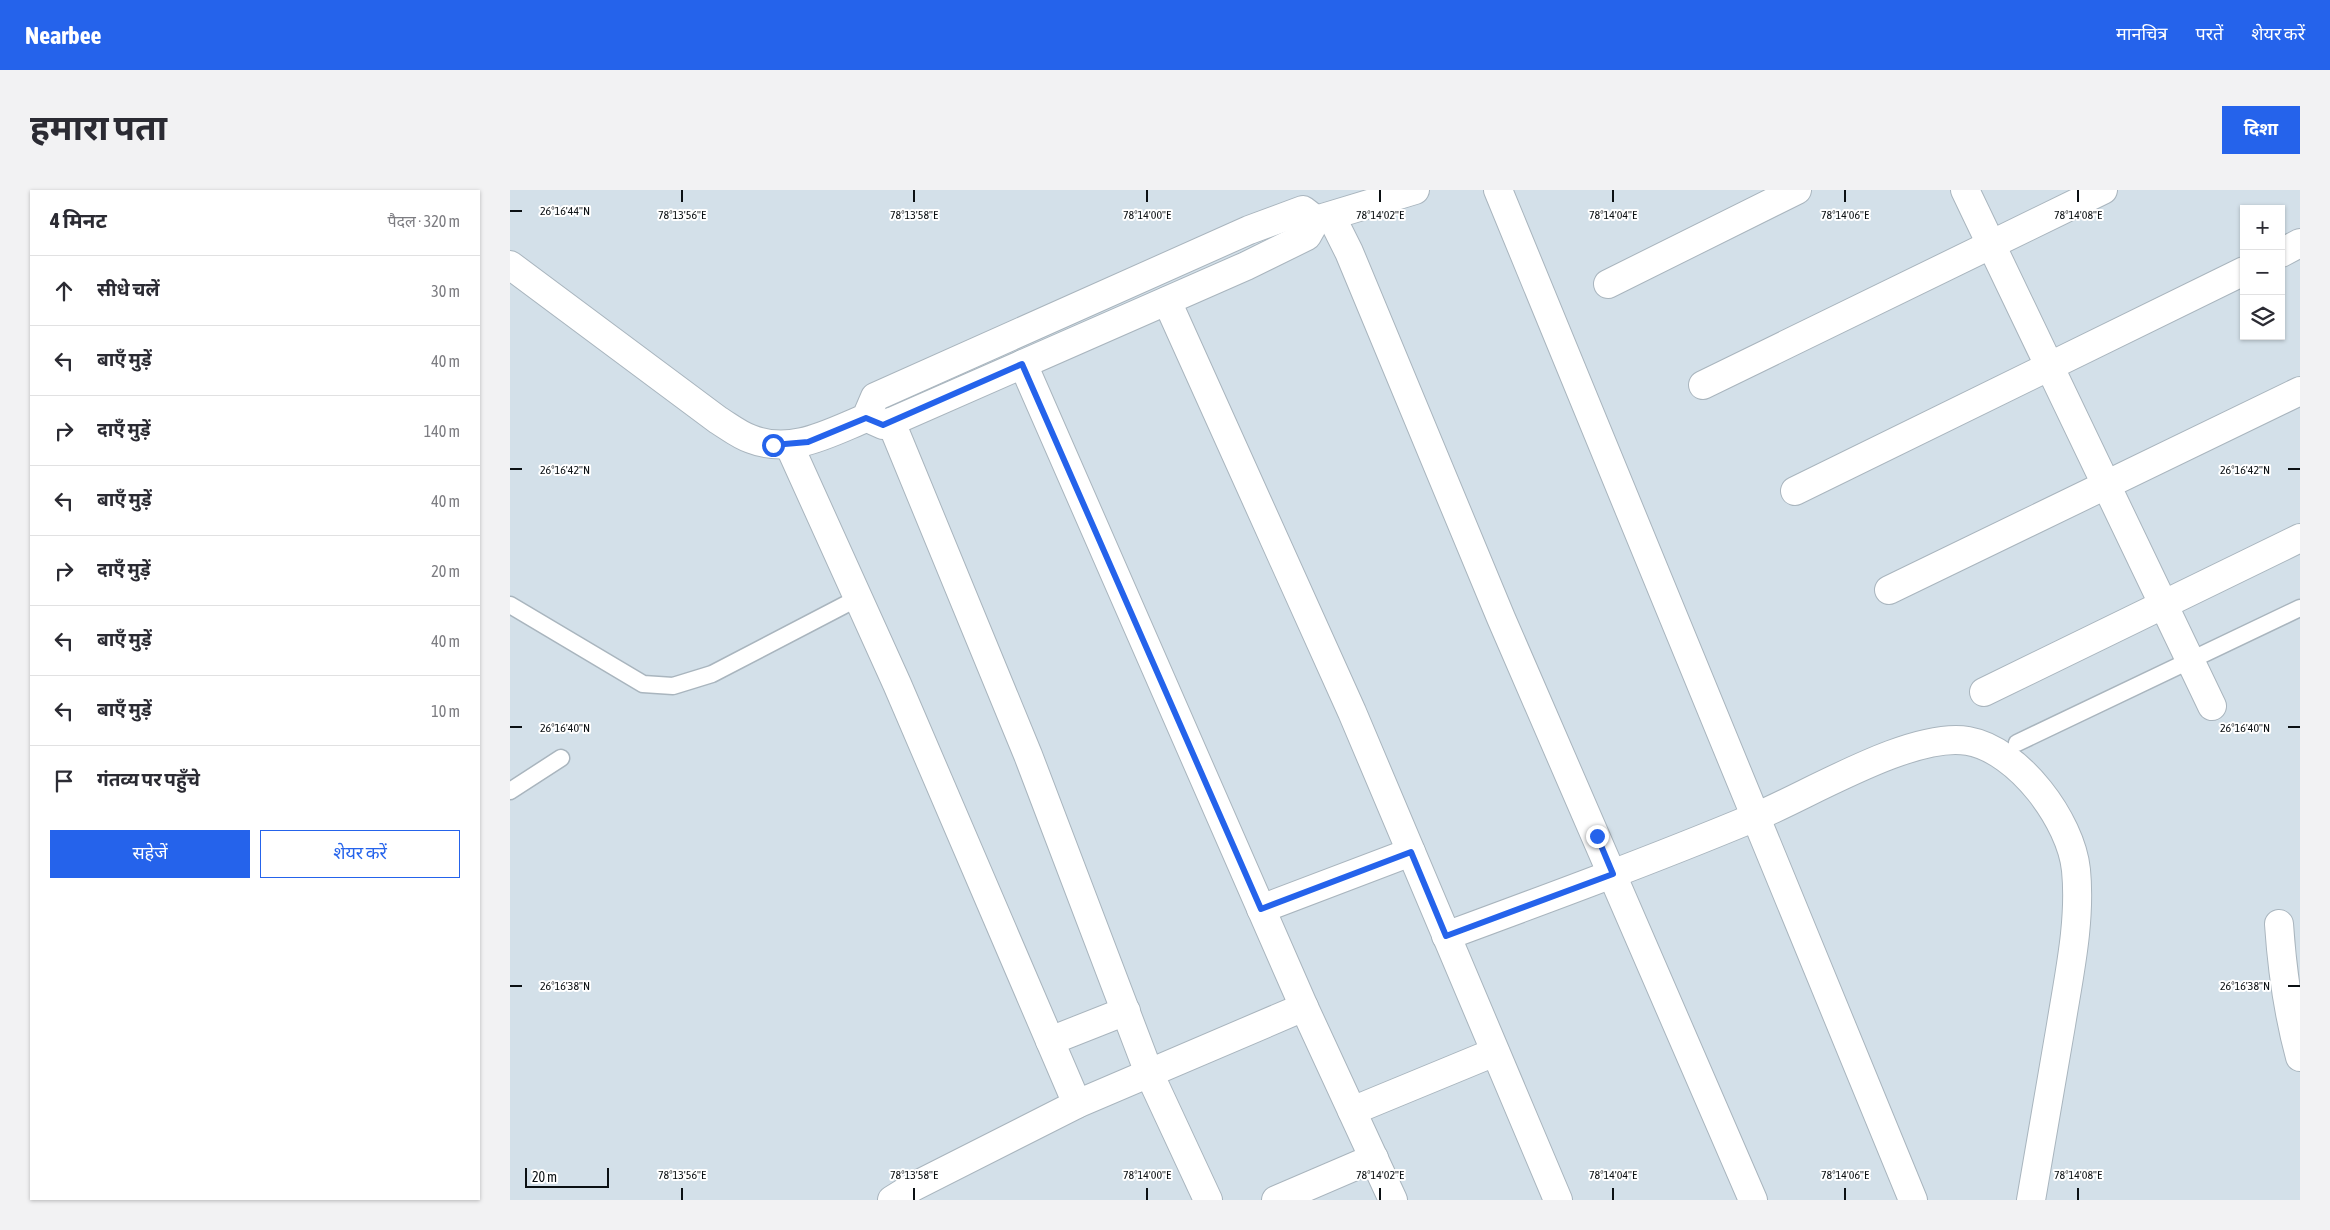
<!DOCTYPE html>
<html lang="hi">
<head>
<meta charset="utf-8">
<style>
  :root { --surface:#fff; --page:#f2f2f3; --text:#2b2b33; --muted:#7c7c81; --line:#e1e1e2; --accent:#2563eb }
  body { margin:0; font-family:"Asap Condensed","Noto Sans Devanagari",sans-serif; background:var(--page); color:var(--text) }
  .controls { position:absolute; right:15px; top:15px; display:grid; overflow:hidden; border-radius:0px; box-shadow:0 1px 4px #0004 }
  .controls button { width:45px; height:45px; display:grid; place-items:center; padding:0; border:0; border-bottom:1px solid var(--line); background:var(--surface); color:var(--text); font:25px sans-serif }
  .scale { position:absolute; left:15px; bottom:12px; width:84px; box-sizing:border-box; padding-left:5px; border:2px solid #0b1013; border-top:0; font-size:14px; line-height:18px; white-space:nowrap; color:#0b1013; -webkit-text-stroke:4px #fff; paint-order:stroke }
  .stop { position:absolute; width:15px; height:15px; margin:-11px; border:4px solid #2563eb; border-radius:50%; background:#fff }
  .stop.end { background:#2563eb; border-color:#fff; box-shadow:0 1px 5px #0008 }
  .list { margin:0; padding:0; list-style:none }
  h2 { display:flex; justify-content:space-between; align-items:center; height:65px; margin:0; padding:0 20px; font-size:21px }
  h2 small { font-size:16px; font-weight:400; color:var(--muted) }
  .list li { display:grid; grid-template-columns:32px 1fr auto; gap:15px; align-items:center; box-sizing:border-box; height:70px; padding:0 20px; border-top:1px solid var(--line) }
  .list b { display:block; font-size:19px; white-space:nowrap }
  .list em { font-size:16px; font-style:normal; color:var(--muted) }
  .actions { display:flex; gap:10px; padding:15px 20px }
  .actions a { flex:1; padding:11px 0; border:1px solid var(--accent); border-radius:0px; text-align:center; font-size:18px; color:var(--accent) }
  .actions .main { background:var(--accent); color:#fff }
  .icon { flex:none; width:28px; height:28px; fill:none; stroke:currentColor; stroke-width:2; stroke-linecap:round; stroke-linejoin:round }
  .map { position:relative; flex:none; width:1790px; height:1010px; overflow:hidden; border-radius:0px }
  header { display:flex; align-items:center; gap:30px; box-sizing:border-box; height:70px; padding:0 25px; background:var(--accent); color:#fff }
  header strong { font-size:24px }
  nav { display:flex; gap:28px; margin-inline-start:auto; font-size:18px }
  .intro { display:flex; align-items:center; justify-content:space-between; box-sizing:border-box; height:120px; padding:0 30px }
  h1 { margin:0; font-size:35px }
  .button { padding:12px 22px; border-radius:0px; background:var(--accent); color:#fff; font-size:18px; font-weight:700 }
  main { display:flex; gap:30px; padding:0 30px }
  aside { flex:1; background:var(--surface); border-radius:0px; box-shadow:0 1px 4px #0004 }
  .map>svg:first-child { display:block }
</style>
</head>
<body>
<header>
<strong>Nearbee</strong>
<nav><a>मानचित्र</a><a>परतें</a><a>शेयर करें</a></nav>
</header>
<div class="intro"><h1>हमारा पता</h1><a class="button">दिशा</a></div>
<main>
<aside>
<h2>4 मिनट<small>पैदल · 320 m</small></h2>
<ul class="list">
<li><svg class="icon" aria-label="ahead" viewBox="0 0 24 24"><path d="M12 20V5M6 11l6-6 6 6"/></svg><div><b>सीधे चलें</b></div><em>30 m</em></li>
<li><svg class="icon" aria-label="left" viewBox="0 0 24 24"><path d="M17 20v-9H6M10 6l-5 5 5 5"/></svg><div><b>बाएँ मुड़ें</b></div><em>40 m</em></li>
<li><svg class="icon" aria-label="right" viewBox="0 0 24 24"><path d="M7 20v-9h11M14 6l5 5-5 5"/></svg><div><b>दाएँ मुड़ें</b></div><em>140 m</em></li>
<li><svg class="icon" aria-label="left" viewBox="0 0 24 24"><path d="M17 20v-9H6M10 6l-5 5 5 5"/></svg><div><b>बाएँ मुड़ें</b></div><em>40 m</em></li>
<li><svg class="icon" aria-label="right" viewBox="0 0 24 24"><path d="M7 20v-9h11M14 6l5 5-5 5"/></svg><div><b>दाएँ मुड़ें</b></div><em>20 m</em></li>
<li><svg class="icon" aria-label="left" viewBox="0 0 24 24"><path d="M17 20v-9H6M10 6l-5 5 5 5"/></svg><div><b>बाएँ मुड़ें</b></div><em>40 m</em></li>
<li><svg class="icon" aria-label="left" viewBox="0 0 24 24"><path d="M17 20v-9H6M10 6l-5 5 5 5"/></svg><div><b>बाएँ मुड़ें</b></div><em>10 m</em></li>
<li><svg class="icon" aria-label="arrive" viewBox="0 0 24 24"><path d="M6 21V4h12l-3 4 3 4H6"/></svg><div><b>गंतव्य पर पहुँचे</b></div></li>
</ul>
<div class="actions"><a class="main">सहेजें</a><a>शेयर करें</a></div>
</aside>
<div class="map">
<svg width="1790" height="1010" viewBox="0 0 1790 1010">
  <rect width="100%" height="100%" fill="#d3e0e9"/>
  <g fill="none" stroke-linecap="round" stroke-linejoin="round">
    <defs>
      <g id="service">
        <path d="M0,415l133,79 30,2 39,-12 146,-76"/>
        <path d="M1507,553l283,-135"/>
        <path d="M0,601l51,-33"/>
      </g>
      <g id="minor">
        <path d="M988,0l415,1010"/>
        <path d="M1455,0l247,516"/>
        <path d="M821,26l18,36 152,366 252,582"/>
        <path d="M1771,63l19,-10"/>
        <path d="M0,75l208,155c10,6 21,15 33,19 41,16 78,-6 115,-21l9,-21 374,-167 54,-20 13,10"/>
        <path d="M1098,94l189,-94"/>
        <path d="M657,111l185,411 206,488"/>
        <path d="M513,174l281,643 89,193"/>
        <path d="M1193,195l400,-195"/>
        <path d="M364,231l9,4 8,-3 355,-156 61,-30 9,-16 99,-30"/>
        <path d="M381,232l137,333 121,318 59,127"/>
        <path d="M279,255l108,239 180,420"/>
        <path d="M1285,301l449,-220"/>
        <path d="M1379,400l411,-199"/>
        <path d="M1474,502l316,-154"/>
        <path d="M751,719l150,-57"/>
        <path d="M1769,734c3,45 9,89 21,133"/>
        <path d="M936,746c103,-38 206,-76 307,-118 54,-22 159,-87 215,-77 51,9 103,80 108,129 5,51 -7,105 -15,155 -10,58 -20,117 -30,175"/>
        <path d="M540,851l76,-30"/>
        <path d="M842,921l143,-59"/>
        <path d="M382,1010l21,-13 164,-83 227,-97"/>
        <path d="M766,1010l98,-42"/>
      </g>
    </defs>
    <!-- service casing -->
    <use href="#service" stroke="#a9b5be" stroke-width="19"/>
    <!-- minor casing -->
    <use href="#minor" stroke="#a9b5be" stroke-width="30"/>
    <!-- service -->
    <use href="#service" stroke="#fff" stroke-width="16"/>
    <!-- minor -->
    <use href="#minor" stroke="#fff" stroke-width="28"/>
  </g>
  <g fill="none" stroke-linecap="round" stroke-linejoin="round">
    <!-- route -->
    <path stroke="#2563eb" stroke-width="6" d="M263,255l35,-3 58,-24 17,7 139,-61 239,545 150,-57 35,84 167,-62 -16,-38"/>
  </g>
  <!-- ticks -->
  <path fill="none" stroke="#0b1013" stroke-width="2" d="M172,0v12M404,0v12M637,0v12M870,0v12M1103,0v12M1335,0v12M1568,0v12M0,21h12M0,279h12M1778,279h12M0,537h12M1778,537h12M0,796h12M1778,796h12M172,998v12M404,998v12M637,998v12M870,998v12M1103,998v12M1335,998v12M1568,998v12"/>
  <g font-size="12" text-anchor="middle" fill="#0b1013" stroke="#fff" stroke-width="4" stroke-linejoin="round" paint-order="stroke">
    <text x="55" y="25">26°16'44"N</text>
    <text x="172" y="29">78°13'56"E</text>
    <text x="404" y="29">78°13'58"E</text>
    <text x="637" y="29">78°14'00"E</text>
    <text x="870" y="29">78°14'02"E</text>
    <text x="1103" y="29">78°14'04"E</text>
    <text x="1335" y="29">78°14'06"E</text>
    <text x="1568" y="29">78°14'08"E</text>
    <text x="55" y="284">26°16'42"N</text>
    <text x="1735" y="284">26°16'42"N</text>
    <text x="55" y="542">26°16'40"N</text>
    <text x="1735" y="542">26°16'40"N</text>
    <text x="55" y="800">26°16'38"N</text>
    <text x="1735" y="800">26°16'38"N</text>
    <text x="172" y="989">78°13'56"E</text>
    <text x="404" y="989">78°13'58"E</text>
    <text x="637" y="989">78°14'00"E</text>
    <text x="870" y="989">78°14'02"E</text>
    <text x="1103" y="989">78°14'04"E</text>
    <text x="1335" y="989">78°14'06"E</text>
    <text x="1568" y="989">78°14'08"E</text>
  </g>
</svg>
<div class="controls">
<button>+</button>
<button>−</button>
<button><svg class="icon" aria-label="layers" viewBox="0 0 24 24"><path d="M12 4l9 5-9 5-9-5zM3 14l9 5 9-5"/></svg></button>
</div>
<div class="scale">20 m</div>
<div class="stop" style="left:263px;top:255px"></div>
<div class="stop end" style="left:1087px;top:646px"></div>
</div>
</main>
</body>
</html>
